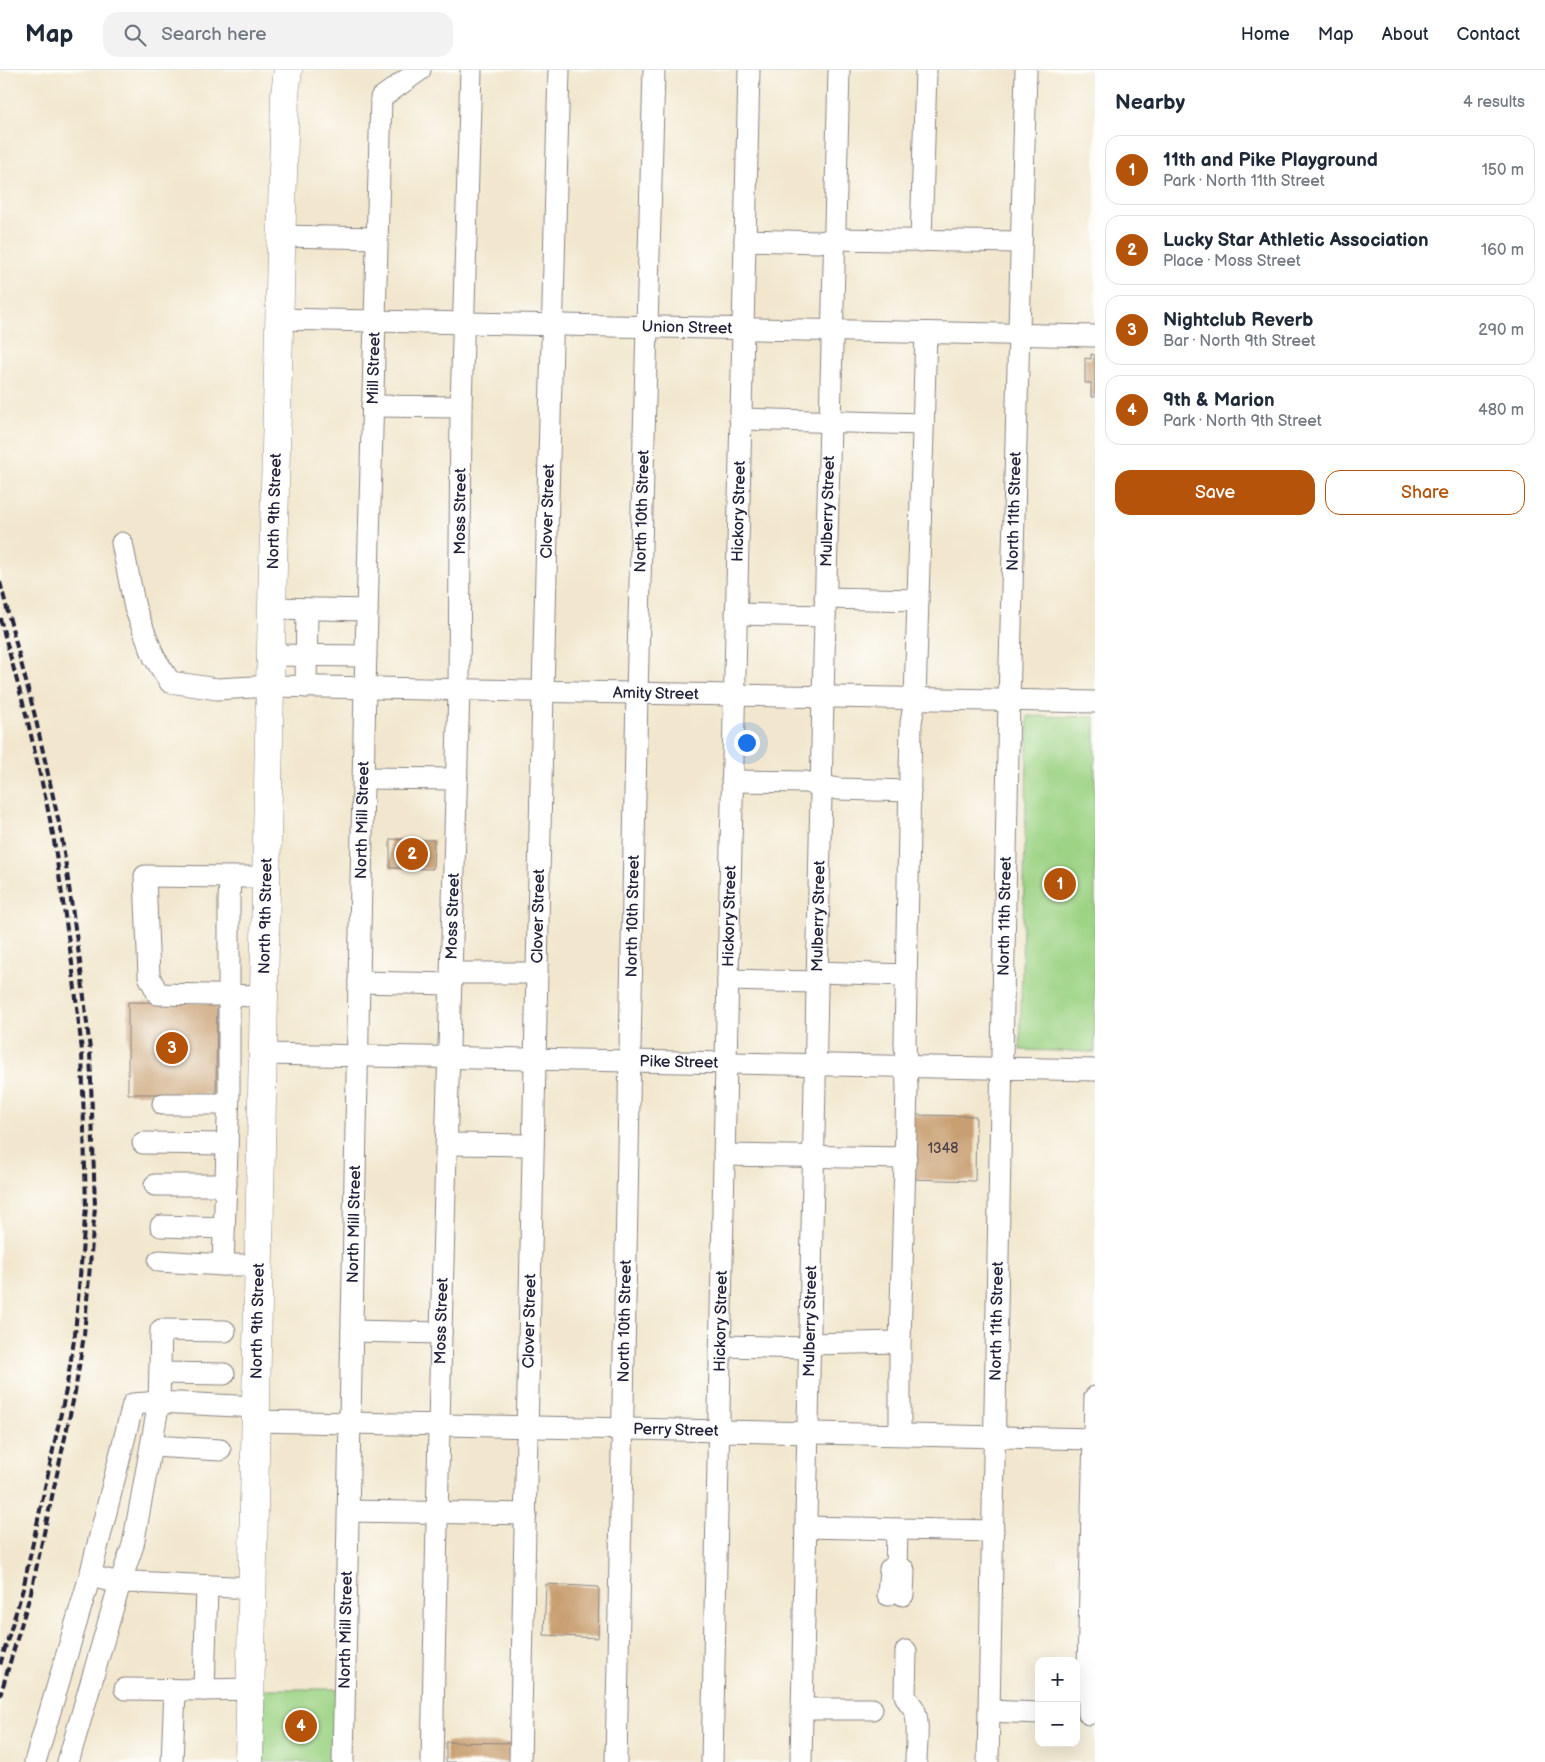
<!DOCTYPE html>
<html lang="en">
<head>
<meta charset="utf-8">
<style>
  :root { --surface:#fff; --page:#f2f2f3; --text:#1f2937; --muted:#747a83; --line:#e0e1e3; --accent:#b45309 }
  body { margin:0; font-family:"Balsamiq Sans",sans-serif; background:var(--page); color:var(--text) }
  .controls { position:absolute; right:15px; bottom:15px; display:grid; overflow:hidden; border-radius:10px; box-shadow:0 5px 20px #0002 }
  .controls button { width:45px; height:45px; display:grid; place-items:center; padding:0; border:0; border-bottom:1px solid var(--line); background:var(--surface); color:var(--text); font:25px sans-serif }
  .you { position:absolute; left:746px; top:672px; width:18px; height:18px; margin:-12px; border:4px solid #fff; border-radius:50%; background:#1a73e8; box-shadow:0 0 0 8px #1a73e833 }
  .badge { display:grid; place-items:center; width:32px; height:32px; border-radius:50%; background:var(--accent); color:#fff; font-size:16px; font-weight:700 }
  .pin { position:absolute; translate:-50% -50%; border:2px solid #fff; box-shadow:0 1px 5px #0006 }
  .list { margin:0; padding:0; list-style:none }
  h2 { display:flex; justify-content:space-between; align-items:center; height:65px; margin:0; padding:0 20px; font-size:21px }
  h2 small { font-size:16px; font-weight:400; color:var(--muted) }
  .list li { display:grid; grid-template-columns:32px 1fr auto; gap:15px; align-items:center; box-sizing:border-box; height:70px; margin:0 10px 10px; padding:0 10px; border:1px solid var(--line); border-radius:15px }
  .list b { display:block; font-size:19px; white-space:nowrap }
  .list p { margin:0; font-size:16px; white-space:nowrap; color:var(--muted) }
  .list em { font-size:16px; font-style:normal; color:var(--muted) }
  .actions { display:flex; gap:10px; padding:15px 20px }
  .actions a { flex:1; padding:11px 0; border:1px solid var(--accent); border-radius:15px; text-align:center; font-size:18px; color:var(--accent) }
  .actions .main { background:var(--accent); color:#fff }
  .icon { flex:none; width:28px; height:28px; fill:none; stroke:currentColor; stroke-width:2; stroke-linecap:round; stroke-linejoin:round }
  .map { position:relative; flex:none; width:1095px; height:1692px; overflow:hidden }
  header { display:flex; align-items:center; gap:30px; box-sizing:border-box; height:70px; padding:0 25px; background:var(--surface); border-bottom:1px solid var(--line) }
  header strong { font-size:24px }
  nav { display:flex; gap:28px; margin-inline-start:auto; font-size:18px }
  .search { width:350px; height:45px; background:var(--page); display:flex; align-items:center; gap:12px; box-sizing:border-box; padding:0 18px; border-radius:15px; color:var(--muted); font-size:19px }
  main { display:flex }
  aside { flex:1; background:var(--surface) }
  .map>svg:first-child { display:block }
</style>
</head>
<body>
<header>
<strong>Map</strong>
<div class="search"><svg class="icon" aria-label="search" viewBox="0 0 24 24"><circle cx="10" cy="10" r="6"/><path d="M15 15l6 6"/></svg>Search here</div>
<nav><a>Home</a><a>Map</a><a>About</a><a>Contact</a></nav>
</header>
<main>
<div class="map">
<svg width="1095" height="1692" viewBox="0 0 1095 1692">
  <rect width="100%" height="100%" fill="#fdfcf7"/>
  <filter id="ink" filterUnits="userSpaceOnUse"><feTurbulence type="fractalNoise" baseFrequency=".02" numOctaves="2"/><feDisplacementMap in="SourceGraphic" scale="10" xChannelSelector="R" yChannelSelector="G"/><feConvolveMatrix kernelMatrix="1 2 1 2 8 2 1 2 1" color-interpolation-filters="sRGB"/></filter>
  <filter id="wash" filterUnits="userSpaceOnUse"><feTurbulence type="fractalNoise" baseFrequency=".0096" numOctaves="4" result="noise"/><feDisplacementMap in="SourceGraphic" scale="20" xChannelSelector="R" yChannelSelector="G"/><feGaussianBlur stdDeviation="1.12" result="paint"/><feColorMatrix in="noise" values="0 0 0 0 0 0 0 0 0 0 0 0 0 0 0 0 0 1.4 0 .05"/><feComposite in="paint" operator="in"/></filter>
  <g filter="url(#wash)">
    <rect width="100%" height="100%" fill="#f2e7ce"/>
    <!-- green -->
    <g fill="#9cd384" stroke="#5f7a60">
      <path d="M1028,646l67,1v335l-75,-2z"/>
      <path d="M264,1619h75l-2,73h-73z"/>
    </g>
    <g id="blocks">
      <!-- building -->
      <g fill="#c89f71">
        <path d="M1091,284l4,1v42h-4v-14h-6v-25l6,1z"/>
        <path d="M390,769l44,1 -1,29 -43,-1z"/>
        <path d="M128,932l89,1 -1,91h-88z"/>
        <path d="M911,1045l65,1 -1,65 -66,-2z"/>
        <path d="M546,1514l53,3 -1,51 -54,-3z"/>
        <path d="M446,1672l68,1 -1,19h-67z"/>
      </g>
    </g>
  </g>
  <g filter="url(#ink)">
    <use href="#blocks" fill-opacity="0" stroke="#8a8484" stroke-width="1"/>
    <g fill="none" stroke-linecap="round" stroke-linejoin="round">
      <defs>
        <g id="minor">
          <path d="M281,166l96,2"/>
          <path d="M745,170l74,2 16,-3 186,3"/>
          <path d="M921,171l5,-171"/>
          <path id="s1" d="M279,249l816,17"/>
          <path d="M372,336l89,1"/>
          <path d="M740,349l183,5"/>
          <path id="s2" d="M122,473l13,65 19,49 16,25 47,7 53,-3 825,16"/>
          <path d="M825,528l93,2"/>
          <path d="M272,538l95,2"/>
          <path d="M736,544l89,2"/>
          <path d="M271,585l95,1"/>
          <path d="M306,617l1,-78"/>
          <path d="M363,708l94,1"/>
          <path d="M732,711l73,1 33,7 72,2"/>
          <path d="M230,807l-85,-1 4,100 9,18 106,2"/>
          <path d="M817,902l89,3"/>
          <path d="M452,903h85"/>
          <path d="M728,910l89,2"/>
          <path d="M359,912l92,2"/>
          <path id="s3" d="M263,984l832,16"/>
          <path d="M163,1034h65"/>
          <path d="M143,1073l84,1"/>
          <path d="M447,1074l86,1"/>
          <path d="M724,1085l182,3"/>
          <path d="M155,1115h71"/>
          <path d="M161,1156l63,2"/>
          <path d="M159,1191l64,4"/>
          <path d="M259,1195h-36l6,-174v-189l1,-25h37"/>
          <path d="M225,1261l-64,-1 -2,72 97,5"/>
          <path d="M352,1261l89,2"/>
          <path d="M810,1274l90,-2"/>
          <path d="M721,1276l89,2"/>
          <path d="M160,1303l64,1"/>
          <path id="s4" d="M256,1351l839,18"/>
          <path d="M900,1364v-92l7,-254 -2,-46 6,-319 4,-24 11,-366"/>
          <path d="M152,1376l68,4"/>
          <path d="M349,1441l177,3"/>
          <path d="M806,1457l187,4"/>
          <path d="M896,1500l1,-41"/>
          <path d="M888,1525l2,-26 14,1 -1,25"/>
          <path d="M906,1581l-1,44c2,6 6,9 9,14 6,11 2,40 2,53"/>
          <path d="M125,1619l79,1 3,-104"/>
          <path d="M204,1620l46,-1"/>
          <path d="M802,1639h70"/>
          <path d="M989,1641l50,2"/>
          <path d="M1089,1644l-1,-46 7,-271"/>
          <path d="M35,1692l55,-186 43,-172 26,-2 -26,143 -13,38 13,-1 119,6"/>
          <path d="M68,1692l52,-179 -30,-7"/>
          <path d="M172,1692l3,-72"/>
          <path id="s5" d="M343,1692l22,-1074 16,-590 39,-28"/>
          <path id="s6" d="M432,1692l9,-429 18,-644 2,-282 10,-337"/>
          <path id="s7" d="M520,1692l23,-1071 16,-621"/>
          <path id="s8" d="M616,1692l21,-1069 17,-623"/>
          <path id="s9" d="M712,1692l14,-700 23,-992"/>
          <path id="s10" d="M801,1692l22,-1065 16,-627"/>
          <path id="s11" d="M988,1692l21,-1061 17,-631"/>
        </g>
        <g id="major">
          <path id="s12" d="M249,1692l21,-1076 15,-592 3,-24"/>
        </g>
      </defs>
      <!-- minor casing -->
      <use href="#minor" stroke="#8a8484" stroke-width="23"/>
      <!-- major casing -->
      <use href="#major" stroke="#8a8484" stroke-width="29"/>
      <!-- minor -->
      <use href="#minor" stroke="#fff" stroke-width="21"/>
      <!-- major -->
      <use href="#major" stroke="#fff" stroke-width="28"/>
      <!-- rail -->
      <g stroke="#22223b" stroke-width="4" stroke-dasharray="8 4" stroke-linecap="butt">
        <path d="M0,512l35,134 26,116 19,130 10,88 5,157 -11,128 -9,57 -44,200 -31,104"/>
        <path d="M0,548l27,100 18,78 8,38 19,129 10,88 4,156 -11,127 -9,56 -43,199 -23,76"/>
      </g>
    </g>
  </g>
  <g text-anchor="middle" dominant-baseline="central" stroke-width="4" stroke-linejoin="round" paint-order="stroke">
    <!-- number labels -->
    <g font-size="14" fill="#4c4148">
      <text x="943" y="1078">1348</text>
    </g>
    <!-- street labels -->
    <g font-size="16" fill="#22223b" stroke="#fdfcf7">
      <text stroke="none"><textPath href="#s1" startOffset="408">Union Street</textPath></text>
      <text stroke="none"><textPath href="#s5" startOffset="1394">Mill Street</textPath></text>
      <text stroke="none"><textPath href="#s12" startOffset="1251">North 9th Street</textPath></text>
      <text stroke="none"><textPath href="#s6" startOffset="1251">Moss Street</textPath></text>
      <text stroke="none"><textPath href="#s7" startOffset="1251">Clover Street</textPath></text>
      <text stroke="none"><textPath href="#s8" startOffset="1251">North 10th Street</textPath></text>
      <text stroke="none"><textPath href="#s9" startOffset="1251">Hickory Street</textPath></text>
      <text stroke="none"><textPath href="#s10" startOffset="1251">Mulberry Street</textPath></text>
      <text stroke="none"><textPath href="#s11" startOffset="1251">North 11th Street</textPath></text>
      <text stroke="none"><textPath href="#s2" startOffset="635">Amity Street</textPath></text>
      <text stroke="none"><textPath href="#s5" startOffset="942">North Mill Street</textPath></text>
      <text stroke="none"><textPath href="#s12" startOffset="846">North 9th Street</textPath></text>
      <text stroke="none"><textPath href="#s6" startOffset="846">Moss Street</textPath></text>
      <text stroke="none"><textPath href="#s7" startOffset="846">Clover Street</textPath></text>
      <text stroke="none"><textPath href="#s8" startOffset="846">North 10th Street</textPath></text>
      <text stroke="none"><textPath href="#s9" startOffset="846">Hickory Street</textPath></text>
      <text stroke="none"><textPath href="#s10" startOffset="846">Mulberry Street</textPath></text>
      <text stroke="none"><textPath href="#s11" startOffset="846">North 11th Street</textPath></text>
      <text stroke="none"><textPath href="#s3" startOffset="416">Pike Street</textPath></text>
      <text stroke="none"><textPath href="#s5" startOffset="538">North Mill Street</textPath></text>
      <text stroke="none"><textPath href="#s12" startOffset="441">North 9th Street</textPath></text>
      <text stroke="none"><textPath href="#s6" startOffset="441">Moss Street</textPath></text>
      <text stroke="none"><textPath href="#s7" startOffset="441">Clover Street</textPath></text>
      <text stroke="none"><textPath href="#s8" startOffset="441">North 10th Street</textPath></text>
      <text stroke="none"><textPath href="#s9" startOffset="441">Hickory Street</textPath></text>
      <text stroke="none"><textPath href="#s10" startOffset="441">Mulberry Street</textPath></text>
      <text stroke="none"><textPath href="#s11" startOffset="441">North 11th Street</textPath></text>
      <text stroke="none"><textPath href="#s4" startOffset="420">Perry Street</textPath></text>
      <text stroke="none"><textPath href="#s5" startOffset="132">North Mill Street</textPath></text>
    </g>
  </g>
</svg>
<div class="controls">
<button>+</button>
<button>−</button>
</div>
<div class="you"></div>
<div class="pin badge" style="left:1060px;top:814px">1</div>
<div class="pin badge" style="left:412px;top:784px">2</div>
<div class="pin badge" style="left:172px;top:978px">3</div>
<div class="pin badge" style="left:301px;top:1656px">4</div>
</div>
<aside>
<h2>Nearby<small>4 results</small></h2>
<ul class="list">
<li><span class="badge">1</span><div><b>11th and Pike Playground</b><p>Park · North 11th Street</p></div><em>150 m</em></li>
<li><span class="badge">2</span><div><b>Lucky Star Athletic Association</b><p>Place · Moss Street</p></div><em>160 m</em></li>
<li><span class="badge">3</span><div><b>Nightclub Reverb</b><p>Bar · North 9th Street</p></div><em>290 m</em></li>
<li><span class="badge">4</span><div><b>9th &amp; Marion</b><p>Park · North 9th Street</p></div><em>480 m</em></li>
</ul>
<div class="actions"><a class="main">Save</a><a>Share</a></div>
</aside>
</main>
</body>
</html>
